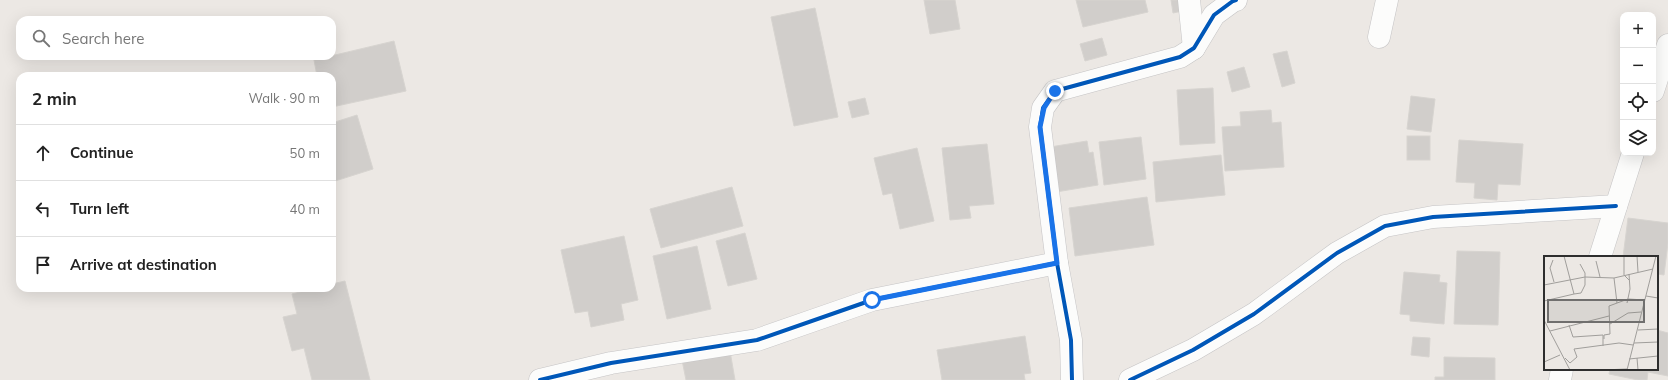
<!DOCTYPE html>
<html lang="en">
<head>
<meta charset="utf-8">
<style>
  :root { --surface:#fff; --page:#f6f6f6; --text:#222; --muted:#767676; --line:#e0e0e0 }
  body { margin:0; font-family:Mulish,sans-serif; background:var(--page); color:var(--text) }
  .controls { position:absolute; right:12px; top:12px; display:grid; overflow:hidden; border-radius:8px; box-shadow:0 4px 16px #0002 }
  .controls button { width:36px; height:36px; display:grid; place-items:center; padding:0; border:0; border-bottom:1px solid var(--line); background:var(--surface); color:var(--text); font:20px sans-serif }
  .stop { position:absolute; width:12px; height:12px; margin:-9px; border:3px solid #1a73e8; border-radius:50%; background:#fff }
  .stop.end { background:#1a73e8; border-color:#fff; box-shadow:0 1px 4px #0008 }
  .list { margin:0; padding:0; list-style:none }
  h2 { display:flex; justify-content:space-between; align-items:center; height:52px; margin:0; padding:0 16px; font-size:17px }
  h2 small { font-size:13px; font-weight:400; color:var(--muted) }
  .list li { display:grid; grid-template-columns:26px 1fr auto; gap:12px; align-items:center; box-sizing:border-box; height:56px; padding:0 16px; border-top:1px solid var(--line) }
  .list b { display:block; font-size:15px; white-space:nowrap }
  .list em { font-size:13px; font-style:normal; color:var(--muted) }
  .icon { flex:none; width:22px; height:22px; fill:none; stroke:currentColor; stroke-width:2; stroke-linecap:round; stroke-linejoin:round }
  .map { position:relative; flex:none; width:1668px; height:380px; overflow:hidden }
  .search { position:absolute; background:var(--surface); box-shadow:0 4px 16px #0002; left:16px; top:16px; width:320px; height:44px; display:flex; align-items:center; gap:10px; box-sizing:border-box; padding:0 14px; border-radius:12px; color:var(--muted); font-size:15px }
  .panel { position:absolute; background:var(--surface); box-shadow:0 4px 16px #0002; left:16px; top:72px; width:320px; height:220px; border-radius:12px }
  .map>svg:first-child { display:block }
</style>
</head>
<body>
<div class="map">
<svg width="1668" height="380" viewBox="0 0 1668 380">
  <rect width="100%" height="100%" fill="#ece8e4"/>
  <!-- building -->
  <g fill="#d1cecb" stroke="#d7d4d0">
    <path d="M924,0h31l5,29 -30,5z"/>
    <path d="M1076,0h69l3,12 -65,15z"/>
    <path d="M1171,0h19l2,9 -19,4z"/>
    <path d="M815,8l23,109 -44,9 -23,-109z"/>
    <path d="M1102,38l5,17 -22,6 -5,-17z"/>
    <path d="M394,41l12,50 -74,16v-31h-15l-3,-16z"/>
    <path d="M1287,51l8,32 -13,4 -9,-33z"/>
    <path d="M1244,67l6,20 -18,5 -5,-20z"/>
    <path d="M1213,88l2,55 -35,2 -3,-55z"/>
    <path d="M1411,96l24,3 -4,33 -24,-3z"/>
    <path d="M865,98l4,16 -17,4 -4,-16z"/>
    <path d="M1271,110l1,13 9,-1 3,45 -59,4 -3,-44 19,-1 -1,-14z"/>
    <path d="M357,115l16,54 -41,13v-59z"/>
    <rect x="1407" y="136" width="23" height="24"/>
    <path d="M1141,137l5,42 -42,6 -5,-43z"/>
    <path d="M1459,140l64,4 -3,41 -22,-1 -1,16 -23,-2 1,-15 -19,-1z"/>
    <path d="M1087,141l2,12 4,-1 5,33 -42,7 -6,-45z"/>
    <path d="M987,144l7,60 -25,2 2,12 -21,2 -8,-72z"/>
    <path d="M917,148l17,73 -34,8 -8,-36 -9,2 -9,-37z"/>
    <path d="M1221,155l4,40 -69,7 -3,-40z"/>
    <path d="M732,187l11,39 -82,22 -11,-39z"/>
    <path d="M1147,197l7,48 -79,11 -6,-48z"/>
    <path d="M1628,218l40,5v20l-4,32 -7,-1v-17h-34z"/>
    <path d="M745,233l12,46 -29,7 -12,-45z"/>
    <path d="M624,236l14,64 -17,4 3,16 -33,7 -3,-16 -13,2 -14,-63z"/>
    <path d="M697,246l14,63 -44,10 -14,-63z"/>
    <path d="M1457,251l43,1 -2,73 -44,-1z"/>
    <path d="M1404,272l36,3 -1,7 8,1 -3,41 -34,-3v-6l-10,-1z"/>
    <path d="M345,281l25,99h-58l-8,-32 -12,3 -9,-34 14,-3 -5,-20 24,-6h16v-4z"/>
    <path d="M1657,330l11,3v43l-20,-4 -1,8h-9l-29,-6 1,-5h47z"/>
    <path d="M1025,336l6,37 -7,1 1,6h-83l-5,-30z"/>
    <path d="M1413,337l17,1 -1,19 -18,-2z"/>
    <path d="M730,351l5,29h-49l-4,-20z"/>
    <path d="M1444,357l51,1v22h-60v-3h9z"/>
  </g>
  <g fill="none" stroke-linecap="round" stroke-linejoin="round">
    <defs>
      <g id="street">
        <path d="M1189,0l5,48"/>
        <path d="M1379,37l8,-37"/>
        <path d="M540,380l71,-17 146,-23 115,-40 185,-37"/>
        <path d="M1072,380l-1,-40 -14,-77 -17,-136 3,-19 12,-17 125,-34 14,-9 20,-33 19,-14 3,-1"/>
        <path d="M1130,380l63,-30 61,-36 83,-61 48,-27 48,-9 183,-11"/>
      </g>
      <g id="secondary">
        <path d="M1653,91l15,-46"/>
        <path d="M1600,257l33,-104"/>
        <path d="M1560,380l2,-11"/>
      </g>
    </defs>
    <!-- street casing -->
    <use href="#street" stroke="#c5c4c5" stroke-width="23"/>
    <!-- secondary casing -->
    <use href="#secondary" stroke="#c5c4c5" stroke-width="23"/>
    <!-- street -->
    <use href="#street" stroke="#fcfcfb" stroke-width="22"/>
    <!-- secondary -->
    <use href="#secondary" stroke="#fcfcfb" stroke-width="22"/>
    <defs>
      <g id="cycleway">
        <path d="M540,380l71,-17 146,-23 115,-40 185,-37"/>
        <path d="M1072,380l-1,-40 -14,-77 -17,-136 3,-19 12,-17 125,-34 14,-9 20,-33 19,-14 3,-1"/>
        <path d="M1130,380l63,-30 61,-36 83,-61 48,-27 48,-9 183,-11"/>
      </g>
    </defs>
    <!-- cycleway casing -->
    <use href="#cycleway" stroke="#fff" stroke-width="6"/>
    <!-- cycleway -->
    <use href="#cycleway" stroke="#0057b8" stroke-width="4"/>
  </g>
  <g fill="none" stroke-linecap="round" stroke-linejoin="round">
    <!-- route -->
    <path stroke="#1a73e8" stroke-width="5" d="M872,300l185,-37 -17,-136 4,-19 11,-17"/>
  </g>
  <!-- overview -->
  <g transform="translate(1544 256)">
    <rect width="114" height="114" fill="#ece8e4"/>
    <path fill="none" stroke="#a09e9b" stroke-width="1" d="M80,0v19l5,5M93,0l1,16M9,4l-3,8 4,14M52,5l4,16M70,22l3,25M0,29l41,-8 29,1 39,-9M30,38l7,-1 4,-8v-12l-5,-9M102,40l12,2M0,45l30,-7 -10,-38M83,47l3,-14 -1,-15M0,64l26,50M66,68l18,-11 13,-1M25,69l4,12 30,-2v11M94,74l20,-1M6,75l59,-15M60,83v-4l6,-1 -1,-28 19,-7 17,1M90,87l24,-1M21,102l5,5 7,-6 -3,-8 45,-6 14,2M93,102l1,12M85,103l29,-3M0,106l16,-7M58,114l25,-1M83,114l29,-114"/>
    <path fill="#706f6e" fill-opacity="0.15" stroke="#706f6e" stroke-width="2" d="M4,44h96v22h-96z"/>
    <rect width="114" height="114" fill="none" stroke="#2e2e2e" stroke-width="2"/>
  </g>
</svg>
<div class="controls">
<button>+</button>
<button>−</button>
<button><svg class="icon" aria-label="locate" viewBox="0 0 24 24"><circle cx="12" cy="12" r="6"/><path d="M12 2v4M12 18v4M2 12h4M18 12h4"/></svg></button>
<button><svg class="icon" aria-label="layers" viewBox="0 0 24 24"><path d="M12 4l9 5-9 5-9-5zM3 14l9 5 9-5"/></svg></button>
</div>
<div class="stop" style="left:872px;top:300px"></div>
<div class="stop end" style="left:1055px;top:91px"></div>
<div class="search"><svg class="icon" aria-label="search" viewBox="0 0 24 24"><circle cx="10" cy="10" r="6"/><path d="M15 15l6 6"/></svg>Search here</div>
<section class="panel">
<h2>2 min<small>Walk · 90 m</small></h2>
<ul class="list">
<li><svg class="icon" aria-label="ahead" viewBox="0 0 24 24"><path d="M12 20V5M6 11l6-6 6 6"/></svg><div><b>Continue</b></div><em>50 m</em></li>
<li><svg class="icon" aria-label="left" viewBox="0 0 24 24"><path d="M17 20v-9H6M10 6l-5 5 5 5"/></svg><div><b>Turn left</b></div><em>40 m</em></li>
<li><svg class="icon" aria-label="arrive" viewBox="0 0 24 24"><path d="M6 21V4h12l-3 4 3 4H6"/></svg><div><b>Arrive at destination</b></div></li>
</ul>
</section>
</div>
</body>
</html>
